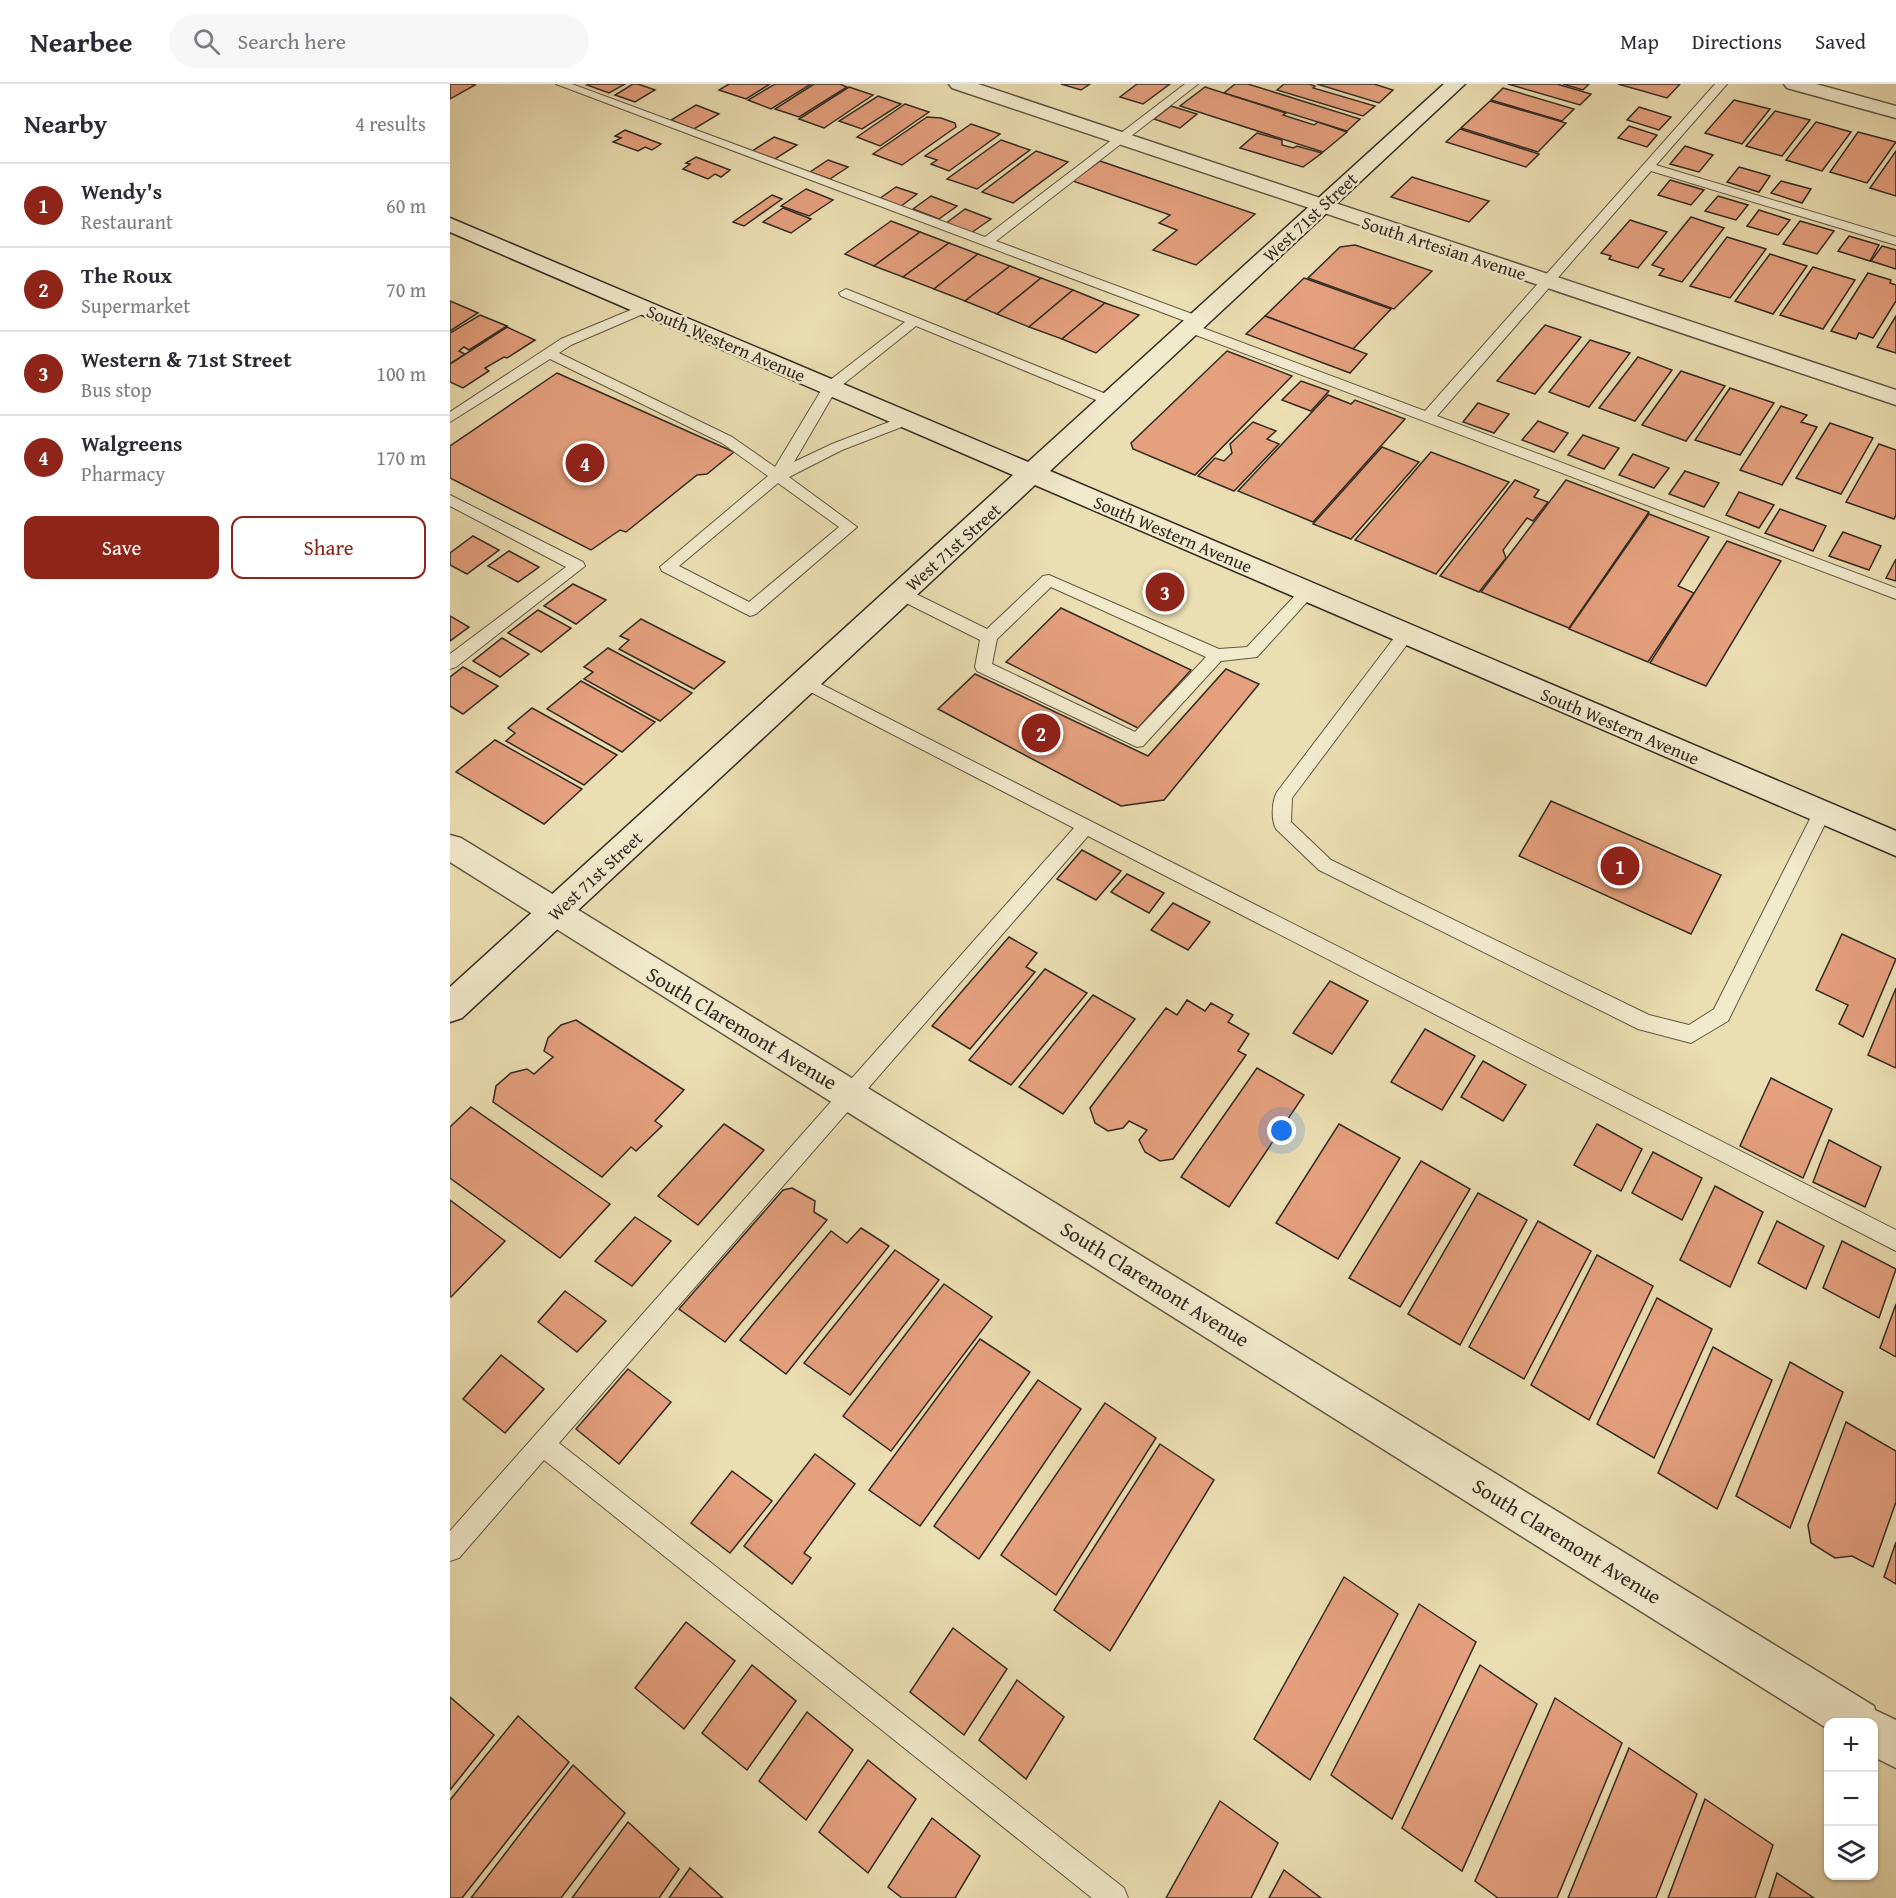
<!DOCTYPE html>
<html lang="en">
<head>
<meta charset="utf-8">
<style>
  :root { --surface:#fff; --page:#f7f7f7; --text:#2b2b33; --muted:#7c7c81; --line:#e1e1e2; --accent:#8f2418 }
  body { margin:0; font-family:"Gentium Book Plus",serif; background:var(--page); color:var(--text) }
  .controls { position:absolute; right:18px; bottom:18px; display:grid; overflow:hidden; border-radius:12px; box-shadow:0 2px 4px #0004 }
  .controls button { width:54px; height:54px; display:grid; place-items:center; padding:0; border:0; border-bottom:2px solid var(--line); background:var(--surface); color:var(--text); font:30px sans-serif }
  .you { position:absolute; left:832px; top:1047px; width:21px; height:21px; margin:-15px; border:4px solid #fff; border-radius:50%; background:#1a73e8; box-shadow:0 0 0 9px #1a73e833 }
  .badge { display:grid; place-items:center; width:39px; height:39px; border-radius:50%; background:var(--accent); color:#fff; font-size:20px; font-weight:700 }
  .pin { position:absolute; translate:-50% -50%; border:3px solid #fff; box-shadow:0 2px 6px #0006 }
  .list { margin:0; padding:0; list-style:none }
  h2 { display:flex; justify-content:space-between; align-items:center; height:78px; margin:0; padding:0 24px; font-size:26px }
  h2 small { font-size:20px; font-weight:400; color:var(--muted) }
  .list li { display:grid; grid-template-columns:39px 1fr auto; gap:18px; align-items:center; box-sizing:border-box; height:84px; padding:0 24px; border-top:2px solid var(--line) }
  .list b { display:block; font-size:22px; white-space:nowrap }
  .list p { margin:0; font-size:20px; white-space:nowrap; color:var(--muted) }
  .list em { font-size:20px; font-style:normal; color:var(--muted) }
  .actions { display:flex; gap:12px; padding:18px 24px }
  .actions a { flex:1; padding:14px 0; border:2px solid var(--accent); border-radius:12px; text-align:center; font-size:21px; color:var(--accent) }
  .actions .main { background:var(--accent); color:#fff }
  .icon { flex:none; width:33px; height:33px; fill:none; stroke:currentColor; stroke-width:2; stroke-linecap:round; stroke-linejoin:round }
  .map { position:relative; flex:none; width:1446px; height:1814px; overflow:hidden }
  header { display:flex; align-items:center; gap:36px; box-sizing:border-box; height:84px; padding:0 30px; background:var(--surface); border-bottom:2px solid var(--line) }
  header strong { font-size:28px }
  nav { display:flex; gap:33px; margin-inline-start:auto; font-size:21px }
  .search { width:420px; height:54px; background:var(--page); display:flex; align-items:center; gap:15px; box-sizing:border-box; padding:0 21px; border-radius:33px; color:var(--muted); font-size:22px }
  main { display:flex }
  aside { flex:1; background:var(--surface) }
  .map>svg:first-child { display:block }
</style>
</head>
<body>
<header>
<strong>Nearbee</strong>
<div class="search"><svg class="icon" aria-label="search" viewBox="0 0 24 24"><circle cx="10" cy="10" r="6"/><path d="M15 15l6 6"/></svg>Search here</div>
<nav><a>Map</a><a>Directions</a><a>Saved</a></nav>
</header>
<main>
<aside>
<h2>Nearby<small>4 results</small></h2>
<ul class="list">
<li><span class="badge">1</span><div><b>Wendy's</b><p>Restaurant</p></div><em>60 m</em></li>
<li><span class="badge">2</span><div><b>The Roux</b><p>Supermarket</p></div><em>70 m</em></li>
<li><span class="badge">3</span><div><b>Western &amp; 71st Street</b><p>Bus stop</p></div><em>100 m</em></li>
<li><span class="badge">4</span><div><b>Walgreens</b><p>Pharmacy</p></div><em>170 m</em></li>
</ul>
<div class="actions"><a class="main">Save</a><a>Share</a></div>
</aside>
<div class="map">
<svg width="1446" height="1814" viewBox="0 0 1446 1814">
  <rect width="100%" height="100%" fill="#ebdeb2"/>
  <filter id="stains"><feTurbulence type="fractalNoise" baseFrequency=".00333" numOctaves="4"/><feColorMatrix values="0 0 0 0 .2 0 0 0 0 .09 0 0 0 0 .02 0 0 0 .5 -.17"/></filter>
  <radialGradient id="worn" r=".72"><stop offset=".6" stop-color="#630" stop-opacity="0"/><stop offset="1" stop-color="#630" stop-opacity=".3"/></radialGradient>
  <!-- building -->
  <g fill="#e5a07e" stroke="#332b20" stroke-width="1.5">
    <path d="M0,0h21l4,1 -25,14z"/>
    <path d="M140,0h35l-16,9 -22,-8z"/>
    <path d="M183,0h5l17,6 -20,12 -20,-7z"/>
    <path d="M279,0h41l-24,15 -27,-9z"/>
    <path d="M325,0h36l-40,25 -23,-9z"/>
    <path d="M364,0h26l7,3 -48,30 -24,-8z"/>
    <path d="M611,0h29l-9,6z"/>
    <path d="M687,0h33l-27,20 -23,-7z"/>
    <path d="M785,0h13l112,35 -13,12 -123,-38z"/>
    <path d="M834,0h25l6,2 -2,2 62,18 -12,10 -86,-26z"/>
    <path d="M867,0h57l19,6 -14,13z"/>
    <path d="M1058,0h49l34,10 -11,11z"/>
    <path d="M1113,0h26l-6,6z"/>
    <path d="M1168,0h62l-13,14z"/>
    <path d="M399,3l24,8 -49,33 -25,-9z"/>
    <path d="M755,3l81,26 -3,2 31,10 4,-3 29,10 -24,20 -143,-46z"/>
    <path d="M1053,4l71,21 -12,12 -71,-21z"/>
    <path d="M428,12l23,8 -39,25 -23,-8z"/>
    <path d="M1284,16l36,9 -28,35 -37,-11z"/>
    <path d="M1040,17l76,22 -28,29 -77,-24z"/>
    <path d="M455,20l24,8 -49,34 -23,-9z"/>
    <path d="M246,21l23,9 -25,15 -23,-9z"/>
    <path d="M721,22l26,8 -17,14 -26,-9z"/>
    <path d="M1189,23l32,10 -12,13 -32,-10z"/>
    <path d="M1325,27l35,9 -28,36 -36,-10z"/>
    <path d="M477,33l14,1 14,5 1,4 -54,38 -29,-11z"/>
    <path d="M1366,38l35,10 -29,39 -36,-11z"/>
    <path d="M521,40l29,10 -51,37 -18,-7 6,-4 -12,-4z"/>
    <path d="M1179,42l28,9 -10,12 -29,-9z"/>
    <path d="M1010,45l79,25 -13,13 -80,-25z"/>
    <path d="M175,46l36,14 -9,6 -7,-3 -7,4 -25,-9 8,-4 -6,-2z"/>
    <path d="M1408,48l38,10 -29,41 -37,-11z"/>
    <path d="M807,49l25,7v5l11,3 4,-2 25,7 -19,14 -63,-19z"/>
    <path d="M324,53l23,8 -22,14 -23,-8z"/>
    <path d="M551,56l29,10 -53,39 -30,-10z"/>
    <path d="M1235,62l28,9 -14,17 -29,-8z"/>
    <path d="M586,67l32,11 -55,41 -31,-11z"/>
    <path d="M1446,67v45l-26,-8z"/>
    <path d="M246,73l34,13 -9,7 -6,-3 -7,5 -25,-10 7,-5 -4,-1z"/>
    <path d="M378,76l20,7 -18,12 -20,-7z"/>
    <path d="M650,77l155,53 -59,51 -43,-15 24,-20 -18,-7 11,-8 -97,-34z"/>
    <path d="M1289,83l31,9 -11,16 -32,-10z"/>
    <path d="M962,93l77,24 -20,21 -78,-25z"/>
    <path d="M1220,96l34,10 -13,15 -33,-10z"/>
    <path d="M1331,97l30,8 -9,14 -31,-10z"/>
    <path d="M446,103l21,7 -17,13 -21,-8z"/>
    <path d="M356,105l27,11 -24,16 -28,-10z"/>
    <path d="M322,111l10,4 -38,27 -11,-4z"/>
    <path d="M481,112l26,10 -18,13 -26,-10z"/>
    <path d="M1268,112l30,9 -12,15 -31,-9z"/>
    <path d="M333,124l28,11 -20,14 -28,-11z"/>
    <path d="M515,125l26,10 -20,14 -26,-9z"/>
    <path d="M1309,126l31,10 -12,15 -31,-9z"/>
    <path d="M1241,133l33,11 -42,54 -23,-7 5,-6 -12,-4z"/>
    <path d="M1180,136l37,12 -29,36 -29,-9 2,-3 -10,-3z"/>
    <path d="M441,137l29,11 -46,34 -29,-12z"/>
    <path d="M1350,137l34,10 -17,23 -34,-10z"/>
    <path d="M470,148l29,11 -46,34 -29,-11z"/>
    <path d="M1399,152l30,9 -9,16 -32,-10z"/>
    <path d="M1277,153l39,12 -36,49 -40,-12z"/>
    <path d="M499,159l29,11 -44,35 -31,-12z"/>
    <path d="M905,161l77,26 -38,38 -86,-31 32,-31z"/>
    <path d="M1432,162l14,4v19l-25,-8z"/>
    <path d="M528,170l32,12 -45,35 -31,-12z"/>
    <path d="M1320,170l37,12 -34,48 -38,-13z"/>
    <path d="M560,182l31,12 -44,36 -32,-13z"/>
    <path d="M1363,183l42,13 -32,49 -43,-14z"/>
    <path d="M1418,189l23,7 -1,3 6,2v16l-23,37 -14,-5 -3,6 -25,-8z"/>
    <path d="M591,194l32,12 -44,37 -32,-13z"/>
    <path d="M854,194l87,31 -38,40 -88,-33z"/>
    <path d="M623,206l32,13 -43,36 -33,-12z"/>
    <path d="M0,217l28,12 -28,18z"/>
    <path d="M655,219l34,12 -43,38 -34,-14z"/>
    <path d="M30,231l27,11 -38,24 -5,-3 -5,4 6,3 -15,10v-31z"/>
    <path d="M815,232l102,38 -17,19 -104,-39z"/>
    <path d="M1446,232v37l-19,-6z"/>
    <path d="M1095,241l36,12 -46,57 -38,-13z"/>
    <path d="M57,243l28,13 -28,18 -3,-1 -19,11 4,3 -26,17 -13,-6v-18z"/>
    <path d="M1140,256l40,13 -41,54 -40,-15z"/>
    <path d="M777,267l65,25 -97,99 -62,-26 -2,-6z"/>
    <path d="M1188,273l34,13 -37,51 -36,-13z"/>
    <path d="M1231,287l44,15 -39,55 -44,-16z"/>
    <path d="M107,289l177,79 -27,22 -10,1 -71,57 -6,-2 -29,20 -141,-72v-32z"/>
    <path d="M851,297l28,10 -18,20 -29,-11z"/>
    <path d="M1280,304l44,15 -34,52 -45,-15z"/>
    <path d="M878,311l23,9 4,-4 50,19 -92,103 -75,-31z"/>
    <path d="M1028,319l31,11 -15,19 -31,-11z"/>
    <path d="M1331,322l26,9 -6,7 16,5 -35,58 -42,-15z"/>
    <path d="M1088,337l30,12 -14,19 -32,-12z"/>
    <path d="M803,338l23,9 -9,8 12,5 -45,47 -36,-15 17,-18 9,3 8,-8 -2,-9z"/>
    <path d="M1380,339l43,15 -32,56 -45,-16z"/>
    <path d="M1133,351l36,13 -15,21 -36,-14z"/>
    <path d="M1429,360l17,6v65l-2,4 -48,-17z"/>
    <path d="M932,363l37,15 -68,77 -38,-15z"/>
    <path d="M981,368l78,30 -73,92 -81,-34z"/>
    <path d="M1183,370l36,14 -15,20 -35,-13z"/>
    <path d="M1235,387l34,12 -15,24 -35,-13z"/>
    <path d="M1065,396l24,10 -5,7 14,5 -15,19 -6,-3 -24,32 3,8 -27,34 -39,-16z"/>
    <path d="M1116,396l83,32 -80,116 -88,-36z"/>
    <path d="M1289,408l35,13 -15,23 -33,-13z"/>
    <path d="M1330,425l46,17 -13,25 -48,-18z"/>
    <path d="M1199,430l60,23 -31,49 16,7 -46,69 -79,-33z"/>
    <path d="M1393,448l38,14 -12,24 -40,-14z"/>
    <path d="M23,452l26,14 -32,24 -17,-9v-12z"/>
    <path d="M1277,457l54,20 -75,125 -56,-23z"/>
    <path d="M59,467l30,16 -21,15 -30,-16z"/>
    <path d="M1446,475v22l-10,-3z"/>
    <path d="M123,500l33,16 -30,24 -32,-18z"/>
    <path d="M611,524l130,62 -53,58 -132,-66z"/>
    <path d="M88,526l33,18 -30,24 -33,-19z"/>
    <path d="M0,532l19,11 -19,14z"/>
    <path d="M191,535l84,43 -31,27 -75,-40 10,-9 -9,-4z"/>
    <path d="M52,554l27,16 -29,23 -27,-16z"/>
    <path d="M158,564l84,45 -32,28 -76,-42 9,-7 -9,-5z"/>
    <path d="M13,583l35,19 -35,28 -13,-8v-29z"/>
    <path d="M776,585l33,15 -95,116 -43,6 -183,-97 37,-35 173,82z"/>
    <path d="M131,597l74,41 -33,30 -75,-43z"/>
    <path d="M82,624l85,47 -33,30 -78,-44 9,-8 -7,-5z"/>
    <path d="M45,656l87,49 -38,35 -88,-52z"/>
    <path d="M1101,717l170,74 -30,59 -172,-78z"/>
    <path d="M632,766l39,21 -25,29 -39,-21z"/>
    <path d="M677,790l37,19 -15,20 -38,-21z"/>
    <path d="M723,819l37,19 -22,28 -37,-20z"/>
    <path d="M1392,850l54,25 -33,78 -24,-13 9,-19 -32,-15z"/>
    <path d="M559,853l28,16 -11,14 9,5 -65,77 -38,-23z"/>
    <path d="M595,885l42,24 -76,92 -42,-25z"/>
    <path d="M880,897l38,20 -36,53 -39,-21z"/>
    <path d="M1446,904v80l-28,-13z"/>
    <path d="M643,911l42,24 -72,95 -44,-27z"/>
    <path d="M737,916l18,11 6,-8 22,12 -5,7 21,12 -11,17 8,4 -73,104 -13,2 -15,-9 -6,-12 8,-10 -18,-9 -6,7 -15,3 -13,-8 -5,-15 76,-100 11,7z"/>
    <path d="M126,936l108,70 -29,31 7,5 -26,25 -5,-4 -29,30 -109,-75 3,-16 15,-13 16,-4 7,5 19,-17 -9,-6 4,-13 13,-13z"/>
    <path d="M975,945l50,27 -33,54 -51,-28z"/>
    <path d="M1033,977l43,24 -23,36 -42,-24z"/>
    <path d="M807,984l47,27 -75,112 -48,-30z"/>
    <path d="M1321,994l61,31 -29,69 -63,-32z"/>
    <path d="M21,1023l139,97 -50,54 -110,-80v-51z"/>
    <path d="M274,1040l40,26 -66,75 -40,-29z"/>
    <path d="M889,1040l61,34 -62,101 -62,-36z"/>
    <path d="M1147,1040l45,25 -21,42 -47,-26z"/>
    <path d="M1379,1056l52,27 -16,40 -52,-25z"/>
    <path d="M1203,1068l49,26 -20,42 -50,-27z"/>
    <path d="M971,1077l49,28 -70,118 -51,-29z"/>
    <path d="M1265,1102l48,26 -33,75 -50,-27z"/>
    <path d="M342,1104l23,13 -1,11 13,8 -102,122 -46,-33 104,-119z"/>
    <path d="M1028,1109l49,27 -67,125 -52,-31z"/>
    <path d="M0,1116l55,41 -54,56 -1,-1z"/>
    <path d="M185,1133l36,24 -39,45 -37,-25z"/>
    <path d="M1088,1137l53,30 -67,128 -55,-32z"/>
    <path d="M1327,1137l47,25 -18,43 -48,-26z"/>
    <path d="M411,1144l28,18 -103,128 -46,-34 91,-109 16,12z"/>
    <path d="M1392,1157l54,28 -17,49 -56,-30z"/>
    <path d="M445,1166l44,30 -89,115 -46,-32z"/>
    <path d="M1147,1171l56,31 -64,134 -58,-35z"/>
    <path d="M494,1200l48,33 -101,134 -48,-35z"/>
    <path d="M115,1207l41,30 -29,31 -39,-30z"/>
    <path d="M1207,1214l55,31 -58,129 -57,-34z"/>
    <path d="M1446,1220v53l-16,-9z"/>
    <path d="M530,1255l50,33 -110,154 -51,-36z"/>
    <path d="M1263,1263l59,33 -55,129 -59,-36z"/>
    <path d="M51,1271l43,34 -39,44 -42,-34z"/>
    <path d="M1340,1278l53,30 -53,136 -54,-32z"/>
    <path d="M178,1285l43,33 -52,62 -43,-35z"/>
    <path d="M588,1296l43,29 -102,150 -45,-33z"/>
    <path d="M655,1319l51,35 -100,157 -55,-40z"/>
    <path d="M1396,1338l50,29v51l-23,65 -21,-11 -17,2 -24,-15 -3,-18z"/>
    <path d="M710,1360l54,36 -104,171 -56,-41z"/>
    <path d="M365,1370l40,30 -51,69 7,5 -19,26 -48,-38z"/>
    <path d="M282,1387l40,30 -42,52 -39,-30z"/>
    <path d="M1446,1458v42l-12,-7z"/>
    <path d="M894,1493l54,37 -88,166 -56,-41z"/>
    <path d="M969,1520l57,38 -84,177 -61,-44z"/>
    <path d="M236,1538l49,39 -51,68 -49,-41z"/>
    <path d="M503,1544l54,41 -43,66 -54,-43z"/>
    <path d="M302,1581l44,36 -49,69 -45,-37z"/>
    <path d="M1030,1581l57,39 -75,167 -60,-43z"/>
    <path d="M567,1596l47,37 -38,62 -47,-39z"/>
    <path d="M0,1613l44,38 -44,55z"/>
    <path d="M1105,1614l67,45 -65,155h-59l-23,-17z"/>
    <path d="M357,1628l46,38 -47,70 -47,-39z"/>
    <path d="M68,1632l51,46 -107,136h-12v-98z"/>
    <path d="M1179,1664l68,46 -41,104h-88z"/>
    <path d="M418,1676l48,39 -48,74 -49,-41z"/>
    <path d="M123,1681l52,48 -64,85h-90z"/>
    <path d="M1255,1715l68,46 -18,53h-87z"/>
    <path d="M770,1717l58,42 -27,55h-85z"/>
    <path d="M482,1734l48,38 -25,42h-53l-14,-11z"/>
    <path d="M178,1738l51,47 -20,29h-87z"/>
    <path d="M240,1784l33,30h-54z"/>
    <path d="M834,1786l37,28h-52z"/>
    <path d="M1327,1789l37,25h-45z"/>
  </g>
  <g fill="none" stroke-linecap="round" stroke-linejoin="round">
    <defs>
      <g id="service">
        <path d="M106,0h16l413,153 200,-153h13l-202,157 207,77 2,3 -7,4 -5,-1z"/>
        <path d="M1265,0h12l-71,81 240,72v8l-245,-74 -214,245 459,172v11l-711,-268 -2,-3 7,-4 5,1 230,86z"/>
        <path d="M396,205l270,109 2,3 -2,3h-10l-190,-78 -80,64 -42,72 38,-18 70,-27h10l2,3 -2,3 -70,27 -53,27 68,50 -101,87 -6,2 -88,-45 -2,-4 108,-91 -46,-33 -172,-84 -100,63v-10l111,-73 84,-35 5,1 2,3 -2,3 -79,34 -12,8 173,84 43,30 50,-83 80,-62 -64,-26 -2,-3zM328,399l61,44 -90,75 -70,-36z"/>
        <path d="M0,411l133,67 2,4 -129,101 -6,2v-15l116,-87 -116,-61z"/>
        <path d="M599,491l170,74 28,-2 55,-59h12l2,4 -59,65 -36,4 -78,85 -6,1 -160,-76 -2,-4 5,-27 -84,-42 -2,-4 2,-4h12l79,39 56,-53zM601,503l155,70 -71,75 -143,-68 5,-25z"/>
        <path d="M956,544l6,2 2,4 -2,4 -120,160 -1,24 40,38 318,155 40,10 25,-16 102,-202 6,-2 6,2 3,5 -103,209 -37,22 -53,-14 -319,-159 -43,-41c-5,-9 -4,-28 1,-37l123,-162z"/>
        <path d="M355,592l1091,554v21l-808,-415 -529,607 565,445 4,10h-36l-548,-438 -85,98 -9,3v-30l624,-703 -275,-142 -2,-4 2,-4z"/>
      </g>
      <g id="minor">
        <path d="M499,0h29l918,306v15l-944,-317z"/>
        <path d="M1334,0h32l80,22v12l-109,-30z"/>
        <path d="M0,751l11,3 1413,868 1,4 21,10v48l-22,-11v-35h-46v7l-1378,-867z"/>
      </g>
      <path id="secondary" d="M994,0h21l-415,387 846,360v25l-861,-371 -573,533 -12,4v-35l563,-512 -563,-243v-14l578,244z"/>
    </defs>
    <!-- service casing -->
    <use href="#service" stroke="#615844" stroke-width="2"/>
    <!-- minor casing -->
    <use href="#minor" stroke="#615844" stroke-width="3"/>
    <!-- secondary casing -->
    <use href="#secondary" stroke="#332b20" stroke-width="3"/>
    <!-- service -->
    <use href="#service" fill="#f2eacd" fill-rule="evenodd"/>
    <!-- minor -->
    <use href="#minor" fill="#f2eacd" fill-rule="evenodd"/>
    <!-- secondary -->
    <use href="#secondary" fill="#f2eacd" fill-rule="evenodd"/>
  </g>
  <g text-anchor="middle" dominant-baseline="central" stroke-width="5" stroke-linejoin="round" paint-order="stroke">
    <!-- far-street labels -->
    <g font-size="18" fill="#332b20" stroke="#f2eacd">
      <text transform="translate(860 133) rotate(-43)">West 71st Street</text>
      <text transform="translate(994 164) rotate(18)">South Artesian Avenue</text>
      <text transform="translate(276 259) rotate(23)">South Western Avenue</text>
      <text transform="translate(723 450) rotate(23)">South Western Avenue</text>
      <text transform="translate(503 463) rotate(-42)">West 71st Street</text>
      <text transform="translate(1170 642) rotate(23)">South Western Avenue</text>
      <text transform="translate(145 792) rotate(-43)">West 71st Street</text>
    </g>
    <!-- street labels -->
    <g font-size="21" fill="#332b20" stroke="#f2eacd">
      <text transform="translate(292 944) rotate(31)">South Claremont Avenue</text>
      <text transform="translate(705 1200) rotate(32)">South Claremont Avenue</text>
      <text transform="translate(1117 1457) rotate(32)">South Claremont Avenue</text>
    </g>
  </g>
  <rect width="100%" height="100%" filter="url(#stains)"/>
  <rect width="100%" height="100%" fill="url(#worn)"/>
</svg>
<div class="controls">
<button>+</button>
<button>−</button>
<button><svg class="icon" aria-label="layers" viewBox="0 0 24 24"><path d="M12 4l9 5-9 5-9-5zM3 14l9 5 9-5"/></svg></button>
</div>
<div class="you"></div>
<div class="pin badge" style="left:1170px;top:782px">1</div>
<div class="pin badge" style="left:591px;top:649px">2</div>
<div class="pin badge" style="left:715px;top:508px">3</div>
<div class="pin badge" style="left:135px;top:379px">4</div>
</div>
</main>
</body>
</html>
